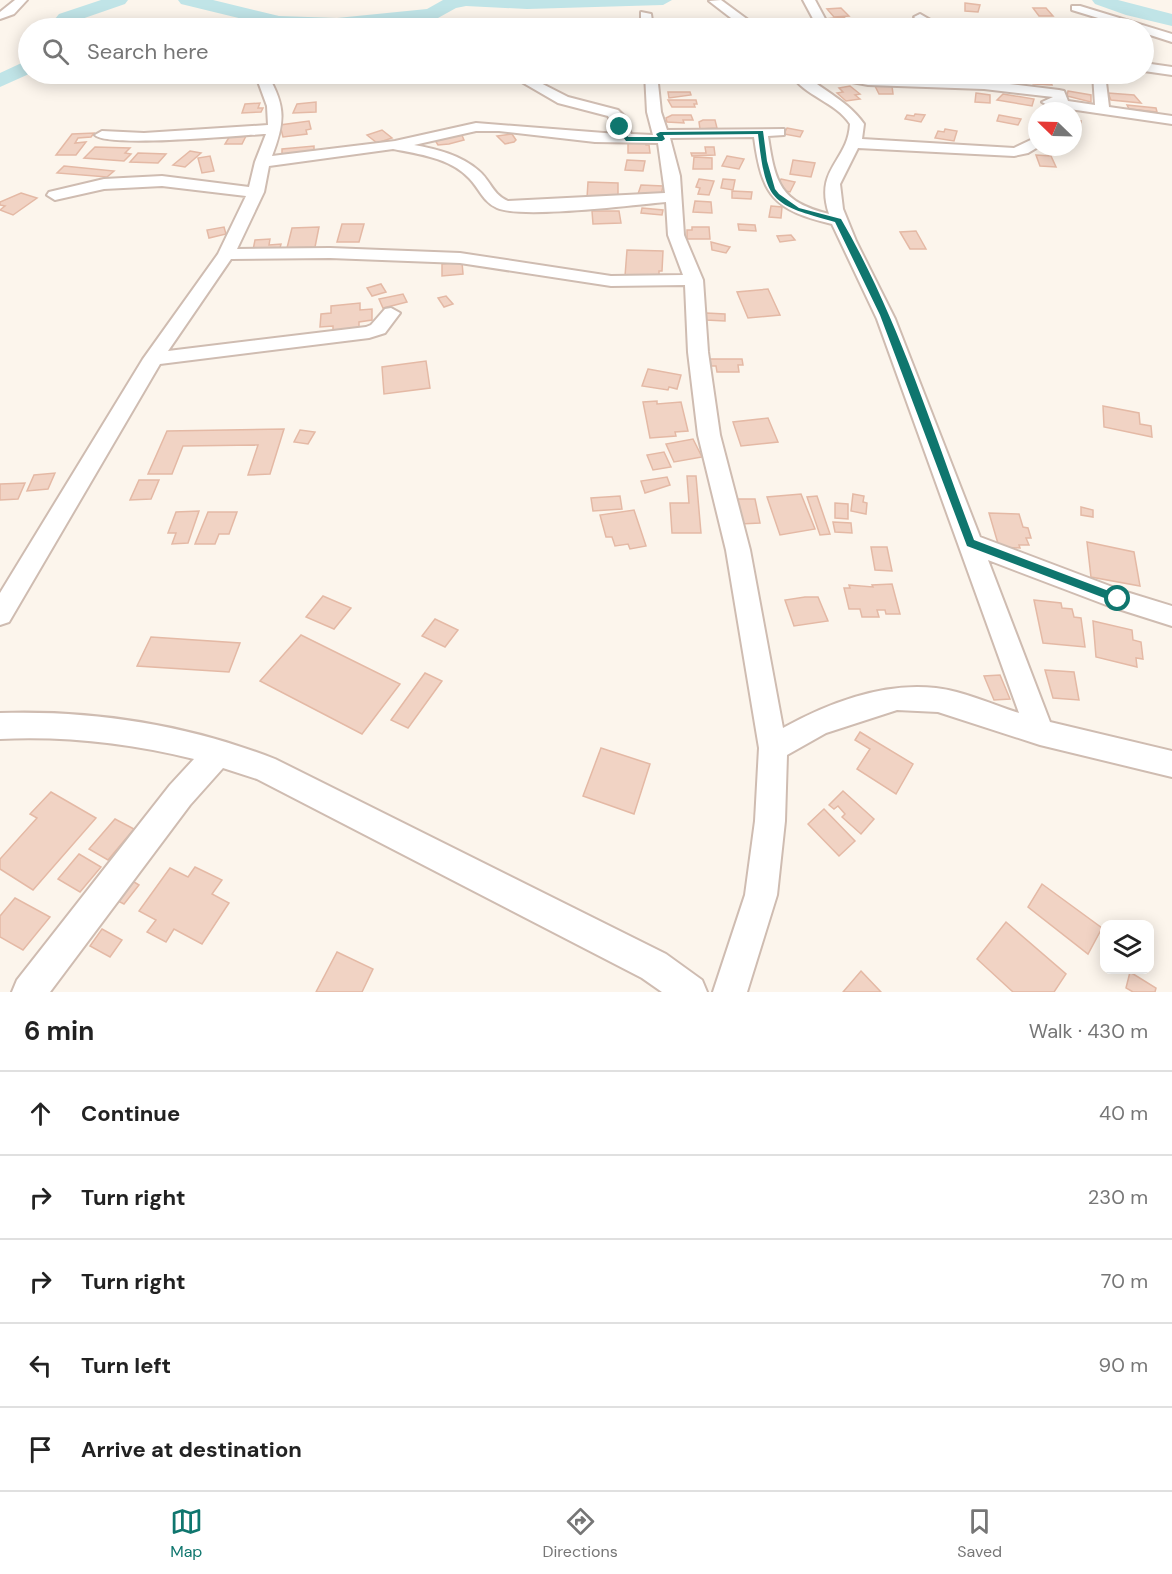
<!DOCTYPE html>
<html lang="en">
<head>
<meta charset="utf-8">
<style>
  :root { --surface:#fff; --page:#f6f6f6; --text:#222; --muted:#767676; --line:#e0e0e0; --accent:#0f766e }
  body { margin:0; font-family:"DM Sans",sans-serif; background:var(--page); color:var(--text) }
  .controls { position:absolute; right:18px; bottom:18px; display:grid; overflow:hidden; border-radius:12px; box-shadow:0 3px 15px #0003 }
  .controls button { width:54px; height:54px; display:grid; place-items:center; padding:0; border:0; border-bottom:2px solid var(--line); background:var(--surface); color:var(--text); font:30px sans-serif }
  .compass { position:absolute; left:1028px; top:102px; width:54px; height:54px; border-radius:50%; background:var(--surface); box-shadow:0 3px 15px #0003; rotate:293deg }
  .stop { position:absolute; width:18px; height:18px; margin:-14px; border:4px solid #0f766e; border-radius:50%; background:#fff }
  .stop.end { background:#0f766e; border-color:#fff; box-shadow:0 2px 6px #0008 }
  .list { margin:0; padding:0; list-style:none }
  h2 { display:flex; justify-content:space-between; align-items:center; height:78px; margin:0; padding:0 24px; font-size:26px }
  h2 small { font-size:20px; font-weight:400; color:var(--muted) }
  .list li { display:grid; grid-template-columns:39px 1fr auto; gap:18px; align-items:center; box-sizing:border-box; height:84px; padding:0 24px; border-top:2px solid var(--line) }
  .list b { display:block; font-size:22px; white-space:nowrap }
  .list em { font-size:20px; font-style:normal; color:var(--muted) }
  .icon { flex:none; width:33px; height:33px; fill:none; stroke:currentColor; stroke-width:2; stroke-linecap:round; stroke-linejoin:round }
  .map { position:relative; flex:none; width:1172px; height:992px; overflow:hidden }
  .search { position:absolute; background:var(--surface); box-shadow:0 3px 15px #0003; left:18px; right:18px; top:18px; height:66px; display:flex; align-items:center; gap:15px; box-sizing:border-box; padding:0 21px; border-radius:33px; color:var(--muted); font-size:22px }
  .sheet { height:498px; background:var(--surface) }
  nav { display:flex; justify-content:space-around; align-items:center; box-sizing:border-box; height:84px; border-top:2px solid var(--line); background:var(--surface); font-size:16px; color:var(--muted) }
  nav a { display:grid; justify-items:center; gap:3px }
  nav .on { color:var(--accent) }
  .map>svg:first-child { display:block }
</style>
</head>
<body>
<div class="map">
<svg width="1172" height="992" viewBox="0 0 1172 992">
  <rect width="100%" height="100%" fill="#fcf5ec"/>
  <g fill="none" stroke-linecap="round" stroke-linejoin="round">
    <!-- river -->
    <g fill="#c0e4e7" fill-rule="evenodd">
      <path d="M101,0h27l-3,4 -52,18 -3,3 2,3h-18l-3,-4 8,-10z"/>
      <path d="M178,0h35l66,16 58,2 90,-9 16,-9h229l-9,5 -136,4 -61,-3 -10,2 -18,10 -53,9 -71,1 -39,-1 -94,-23z"/>
      <path d="M1092,0h26l54,14v12l-46,-11 -31,-11z"/>
      <path d="M28,60l1,14 -29,13v-14z"/>
    </g>
  </g>
  <!-- building -->
  <g fill="#f1d3c4" stroke="#e4b9a5" stroke-width="1.5">
    <path d="M965,3l15,2 -2,7 -13,-1z"/>
    <path d="M841,8l8,8 -15,1 -7,-8z"/>
    <path d="M1033,8h13l7,8h-14z"/>
    <path d="M844,17l4,5 -21,1 -4,-4z"/>
    <path d="M884,21l11,6 -29,1 -6,-3z"/>
    <path d="M993,74l19,1v5l4,1v3l-24,-3z"/>
    <path d="M1030,74h18l4,11 -19,-1z"/>
    <path d="M850,86l10,8 -5,1 5,4 -14,2 -9,-8 6,-1 -4,-4z"/>
    <path d="M875,86h17l1,8h-14z"/>
    <path d="M1068,91l23,4v7l-24,-6z"/>
    <path d="M668,92h22l1,3 -22,3z"/>
    <path d="M976,93l14,2v8l-15,-1z"/>
    <path d="M1108,93l26,2 7,8 -30,-3z"/>
    <path d="M1003,94l31,5 -2,7 -35,-6z"/>
    <path d="M668,100h28l1,4h-3l1,3h-23z"/>
    <path d="M316,102v10l-23,1 4,-9z"/>
    <path d="M260,103l-2,5h5l-2,4 -19,1 3,-9z"/>
    <path d="M1127,105l29,3 1,4 -28,-3z"/>
    <path d="M915,114l10,1 -4,7 -16,-3 2,-4 7,1z"/>
    <path d="M672,115h19l2,5h-10l1,3 -17,-1 -1,-4z"/>
    <path d="M999,115l22,4 -3,6 -21,-4z"/>
    <path d="M703,120h12l2,8 -17,1 -1,-7z"/>
    <path d="M1073,120l8,1 -2,15 -6,-1z"/>
    <path d="M309,121l2,8 -5,1 1,4 -24,3 -3,-12z"/>
    <path d="M787,128l16,3 -3,6 -16,-3z"/>
    <path d="M945,129l12,2 -3,10 -19,-3 3,-7 6,1z"/>
    <path d="M382,130l10,8 -15,5 -10,-8z"/>
    <path d="M94,133l-3,4 -13,1 -3,5 11,-1 -10,13h-20l16,-21z"/>
    <path d="M461,133l3,7 -15,4 -11,1 -5,-8z"/>
    <path d="M231,134h16l-5,10h-17z"/>
    <path d="M512,134l4,6 -2,2 -9,2 -8,-8z"/>
    <path d="M628,142h17l1,3h3l1,8h-22z"/>
    <path d="M314,146v8l-32,3v-8z"/>
    <path d="M95,147l35,1 -5,5 6,1 -7,7 -40,-3z"/>
    <path d="M705,147h9l1,8 -23,1 -1,-3h15z"/>
    <path d="M190,151l11,2 -16,14 -12,-2z"/>
    <path d="M138,153l28,1 -8,9 -28,-1z"/>
    <path d="M1036,155l15,1 5,11 -16,-1z"/>
    <path d="M210,156l4,15 -12,2 -4,-15z"/>
    <path d="M727,156l17,3 -5,10 -17,-3z"/>
    <path d="M694,157l18,1v11h-19z"/>
    <path d="M627,160l18,1 -2,10 -18,-1z"/>
    <path d="M793,160l22,3 -4,14 -21,-3z"/>
    <path d="M64,166l50,5 -7,6 -50,-4z"/>
    <path d="M699,179l15,2 -5,14 -11,-1 2,-6 -4,-1z"/>
    <path d="M723,179l12,1 -2,10 -12,-2z"/>
    <path d="M781,179l14,3 -5,10 -14,-3z"/>
    <path d="M588,182l30,1v15h-31z"/>
    <path d="M641,185l22,1 -2,9 -23,-1z"/>
    <path d="M732,191l20,1 -1,7 -19,-1z"/>
    <path d="M21,193l16,5 -24,17 -13,-5 5,-4 -5,-1v-3z"/>
    <path d="M695,201l16,1 1,11 -19,-1z"/>
    <path d="M771,206l11,1 -1,11 -12,-1z"/>
    <path d="M642,208l21,2 -1,5 -21,-2z"/>
    <path d="M592,211h27l2,12 -28,1z"/>
    <path d="M342,224h22l-5,18h-22z"/>
    <path d="M738,224l17,1 1,6 -17,-1z"/>
    <path d="M224,227l2,7 -17,4 -2,-8z"/>
    <path d="M319,227l-4,20 -28,1 5,-20z"/>
    <path d="M692,227h17l1,12h-23v-9h5z"/>
    <path d="M916,231l10,18h-16l-10,-17z"/>
    <path d="M791,235l4,5 -15,2 -3,-6z"/>
    <path d="M270,239l-1,6 12,-1 -1,4 -27,2 2,-10z"/>
    <path d="M711,242l19,5 -4,6 -14,-3z"/>
    <path d="M627,250l36,1 -1,20h-3v6l-34,-1z"/>
    <path d="M462,262l1,12 -21,2v-12z"/>
    <path d="M381,284l5,8 -14,4 -5,-8z"/>
    <path d="M768,289l12,26 -32,3 -11,-26z"/>
    <path d="M403,294l4,8 -24,6 -4,-9z"/>
    <path d="M446,296l7,8 -9,3 -6,-9z"/>
    <path d="M360,303v7l12,-1v11l-13,2v8l-26,3v-7l-13,1 1,-13 10,-1v-7z"/>
    <path d="M706,313l19,1v7l-19,-1z"/>
    <path d="M710,359h32l1,6h-5l1,7h-22l-1,-6h-5z"/>
    <path d="M426,361l4,27 -46,6 -2,-27z"/>
    <path d="M648,369l33,6 -4,14 -8,-2 -1,3 -26,-4z"/>
    <path d="M657,401v3l24,-2 7,29 -13,1 1,4 -26,2 -7,-36z"/>
    <path d="M1103,406l36,7 1,11 11,2 1,11 -48,-10z"/>
    <path d="M768,418l10,24 -37,4 -8,-24z"/>
    <path d="M284,429l-14,45 -22,1 10,-30 -75,1 -11,28h-24l19,-43z"/>
    <path d="M300,430l15,2 -7,12 -14,-2z"/>
    <path d="M693,439l9,18 -28,5 -8,-18z"/>
    <path d="M664,452l7,15 -18,3 -6,-15z"/>
    <path d="M55,473l-7,16 -21,2 7,-16z"/>
    <path d="M687,476h9l5,57h-29l-2,-30h19z"/>
    <path d="M667,477l3,8 -25,8 -4,-12z"/>
    <path d="M139,480h20l-8,19 -21,1z"/>
    <path d="M25,483l-7,16 -18,1v-16z"/>
    <path d="M801,494l14,35 -35,6 -13,-38z"/>
    <path d="M853,494l11,2 -1,6 4,1 -1,11 -15,-3z"/>
    <path d="M620,496l2,13 -29,2 -2,-13z"/>
    <path d="M817,496l13,38 -10,1 -13,-38z"/>
    <path d="M736,499h19l5,24 -20,1z"/>
    <path d="M835,503l13,1v15l-13,-1z"/>
    <path d="M1081,507l12,3v7l-12,-2z"/>
    <path d="M634,510l12,36 -16,3 -2,-5 -13,2 -3,-9h-6l-6,-22z"/>
    <path d="M199,511l-11,32 -16,1 4,-11h-8l8,-21z"/>
    <path d="M208,512h29l-8,22h-10l-4,10h-20z"/>
    <path d="M989,513l30,1 4,13 5,1 3,10h-5l3,7h-10l1,3 -21,-1z"/>
    <path d="M833,522l18,1 1,10 -17,-1z"/>
    <path d="M1087,542l47,10 6,34 -49,-9z"/>
    <path d="M871,547h16l5,24 -17,-1z"/>
    <path d="M892,584l8,30h-14l-1,-4h-8l2,7h-17l-2,-8h-11l-5,-21h6l-1,-3 24,2 -1,-2z"/>
    <path d="M323,596l28,12 -17,21 -28,-12z"/>
    <path d="M805,597h13l10,24 -34,5 -9,-26z"/>
    <path d="M1034,600l27,3 1,5 10,1 2,8 7,1 4,29 -42,-4z"/>
    <path d="M435,619l23,11 -13,17 -23,-11z"/>
    <path d="M1093,621l39,9 1,10 8,2 2,17 -7,-1 1,9 -41,-10z"/>
    <path d="M301,635l99,49 -38,50 -102,-53z"/>
    <path d="M151,637l89,6 -11,29 -92,-6z"/>
    <path d="M1045,670l29,2 5,28 -26,-2z"/>
    <path d="M425,673l17,8 -34,47 -17,-8z"/>
    <path d="M1000,675l10,24 -16,1 -10,-24z"/>
    <path d="M860,732l53,32 -17,30 -39,-25 13,-20 -15,-9z"/>
    <path d="M601,748l49,16 -16,50 -51,-18z"/>
    <path d="M843,791l31,28 -13,15 -19,-17 3,-3 -7,-8 -4,3 -5,-4z"/>
    <path d="M51,792l45,26 -63,72 -33,-21v-10l37,-41 -7,-4z"/>
    <path d="M824,809l31,32 -16,15 -31,-32z"/>
    <path d="M115,819l19,10 -26,31 -19,-11z"/>
    <path d="M79,854l22,13 -21,25 -22,-13z"/>
    <path d="M195,867l27,13 -10,14 17,9 -27,41 -28,-15 -8,13 -19,-10 9,-12 -17,-9 31,-43 18,9z"/>
    <path d="M126,877l13,8 -15,19 -14,-7z"/>
    <path d="M1042,884l60,44 -14,26 -60,-47z"/>
    <path d="M15,898l35,19 -27,33 -23,-13v-21z"/>
    <path d="M1006,922l60,52 -12,18h-41l-36,-33z"/>
    <path d="M102,929l20,11 -12,17 -20,-11z"/>
    <path d="M337,952l36,17 -11,23h-46z"/>
    <path d="M861,971l20,21h-38z"/>
    <path d="M1130,972l26,16 -1,4h-22l-7,-4z"/>
  </g>
  <g fill="none" stroke-linecap="round" stroke-linejoin="round">
    <defs>
      <g id="minor">
        <path d="M15,0h12l-13,14 -14,5v-7z"/>
        <path d="M721,0l34,25 2,3h-13l-35,-27z"/>
        <path d="M803,0h12l15,28h-12z"/>
        <path d="M1072,6h8l92,28v8l-28,-9v-5h-13l-59,-18z"/>
        <path d="M641,12l10,2 2,14h-12z"/>
        <path d="M920,14l19,11 2,3h-13l-14,-11z"/>
        <path d="M1144,63l28,4v8l-28,-4z"/>
        <path d="M257,74h10c19,32 18,48 5,82l123,-15 81,-18 141,11 -9,-18 -50,-13 -50,-29h15l45,23 50,13 6,6 7,18 22,1 -6,-23 -2,-38h12l4,38 6,18 117,-1v6l-16,1c7,47 12,66 61,78 -15,-46 19,-52 21,-90 -14,-22 -46,-28 -59,-50h13c20,17 45,28 60,50l-2,15 152,9 23,-11 1,10 -10,6 -14,3 -156,-8 -18,36 3,25 13,32 39,78 85,218 143,54 49,15v20l-63,-20 -121,-46 62,162 122,29v26l-132,-32 -102,-33 -41,-2 -71,23 -39,22 -2,66 -8,74 -30,97h-34l32,-97 10,-74 4,-73 -33,-198 -28,-115 -10,-83 -3,-67 -74,1 -151,-23 -130,-5 -99,1 -63,92 198,-24 5,-2 14,-16 6,-1 9,5 -15,20 -16,5 -209,26 -151,258 -9,3v-32l143,-234 75,-105 28,-58 -84,-10 -58,3 -49,11 -8,-5 2,-3 55,-13 58,-3 87,11 6,-25 11,-28c-25,1 -159,14 -171,1l7,-4 42,2 124,-8 -1,-19 -11,-30zM476,131h23l96,11 63,1 7,50 -157,8c-15,-6 -18,-21 -29,-30 -18,-16 -43,-22 -65,-26zM754,137c8,60 20,73 78,87l45,95 142,394c-26,-8 -56,-22 -83,-25 -52,-6 -108,15 -153,40l-33,-178 -30,-115 -12,-83 -5,-72 -19,-45 -4,-59 -10,-38zM393,149c26,5 57,9 76,29 10,10 14,24 28,30 25,11 135,-3 169,-6l2,33 15,40 -72,1 -151,-23 -130,-5 -93,1 27,-57 5,-26z"/>
        <path d="M846,74l138,7 75,9 5,1 4,10 27,4 -2,-31h12l4,33 63,9v8l-123,-18 -7,-4 11,-5 -69,-8 -116,-4 -16,-3z"/>
        <path d="M0,713c94,-3 188,12 275,46l391,195 36,26 5,12h-45l-20,-14 -385,-199 -34,-11 -33,37 -140,187h-38l5,-12 153,-195 24,-26c-65,-16 -128,-23 -194,-20z"/>
      </g>
    </defs>
    <!-- minor casing -->
    <use href="#minor" stroke="#cfbcb1" stroke-width="4"/>
    <!-- minor -->
    <use href="#minor" fill="#fff" fill-rule="evenodd"/>
  </g>
  <!-- route -->
  <path fill="#0f766e" d="M622,126l6,11h30l-2,-3 4,-2 103,-1 4,30 8,28 4,5 20,14 42,11c57,97 93,216 133,321l148,56v6h-7l-148,-56 -87,-231 -45,-93c-65,-18 -69,-20 -77,-88l-95,1 2,4 -3,2h-36l-10,-14z"/>
</svg>
<div class="controls">
<button><svg class="icon" aria-label="layers" viewBox="0 0 24 24"><path d="M12 4l9 5-9 5-9-5zM3 14l9 5 9-5"/></svg></button>
</div>
<svg class="compass" viewBox="-18 -18 36 36"><path d="M0-13l5 13h-10z" fill="#e53935"/><path d="M0 13l5-13h-10z" fill="#767676"/></svg>
<div class="stop" style="left:1118px;top:599px"></div>
<div class="stop end" style="left:620px;top:127px"></div>
<div class="search"><svg class="icon" aria-label="search" viewBox="0 0 24 24"><circle cx="10" cy="10" r="6"/><path d="M15 15l6 6"/></svg>Search here</div>
</div>
<section class="sheet">
<h2>6 min<small>Walk · 430 m</small></h2>
<ul class="list">
<li><svg class="icon" aria-label="ahead" viewBox="0 0 24 24"><path d="M12 20V5M6 11l6-6 6 6"/></svg><div><b>Continue</b></div><em>40 m</em></li>
<li><svg class="icon" aria-label="right" viewBox="0 0 24 24"><path d="M7 20v-9h11M14 6l5 5-5 5"/></svg><div><b>Turn right</b></div><em>230 m</em></li>
<li><svg class="icon" aria-label="right" viewBox="0 0 24 24"><path d="M7 20v-9h11M14 6l5 5-5 5"/></svg><div><b>Turn right</b></div><em>70 m</em></li>
<li><svg class="icon" aria-label="left" viewBox="0 0 24 24"><path d="M17 20v-9H6M10 6l-5 5 5 5"/></svg><div><b>Turn left</b></div><em>90 m</em></li>
<li><svg class="icon" aria-label="arrive" viewBox="0 0 24 24"><path d="M6 21V4h12l-3 4 3 4H6"/></svg><div><b>Arrive at destination</b></div></li>
</ul>
</section>
<nav>
<a class="on"><svg class="icon" aria-label="map" viewBox="0 0 24 24"><path d="M3 6l6-2 6 2 6-2v14l-6 2-6-2-6 2zM9 4v14M15 6v14"/></svg>Map</a>
<a><svg class="icon" aria-label="directions" viewBox="0 0 24 24"><path d="M12 3l9 9-9 9-9-9zM9 14v-3h6M13 9l2 2-2 2"/></svg>Directions</a>
<a><svg class="icon" aria-label="saved" viewBox="0 0 24 24"><path d="M7 4h10v16l-5-4-5 4z"/></svg>Saved</a>
</nav>
</body>
</html>
